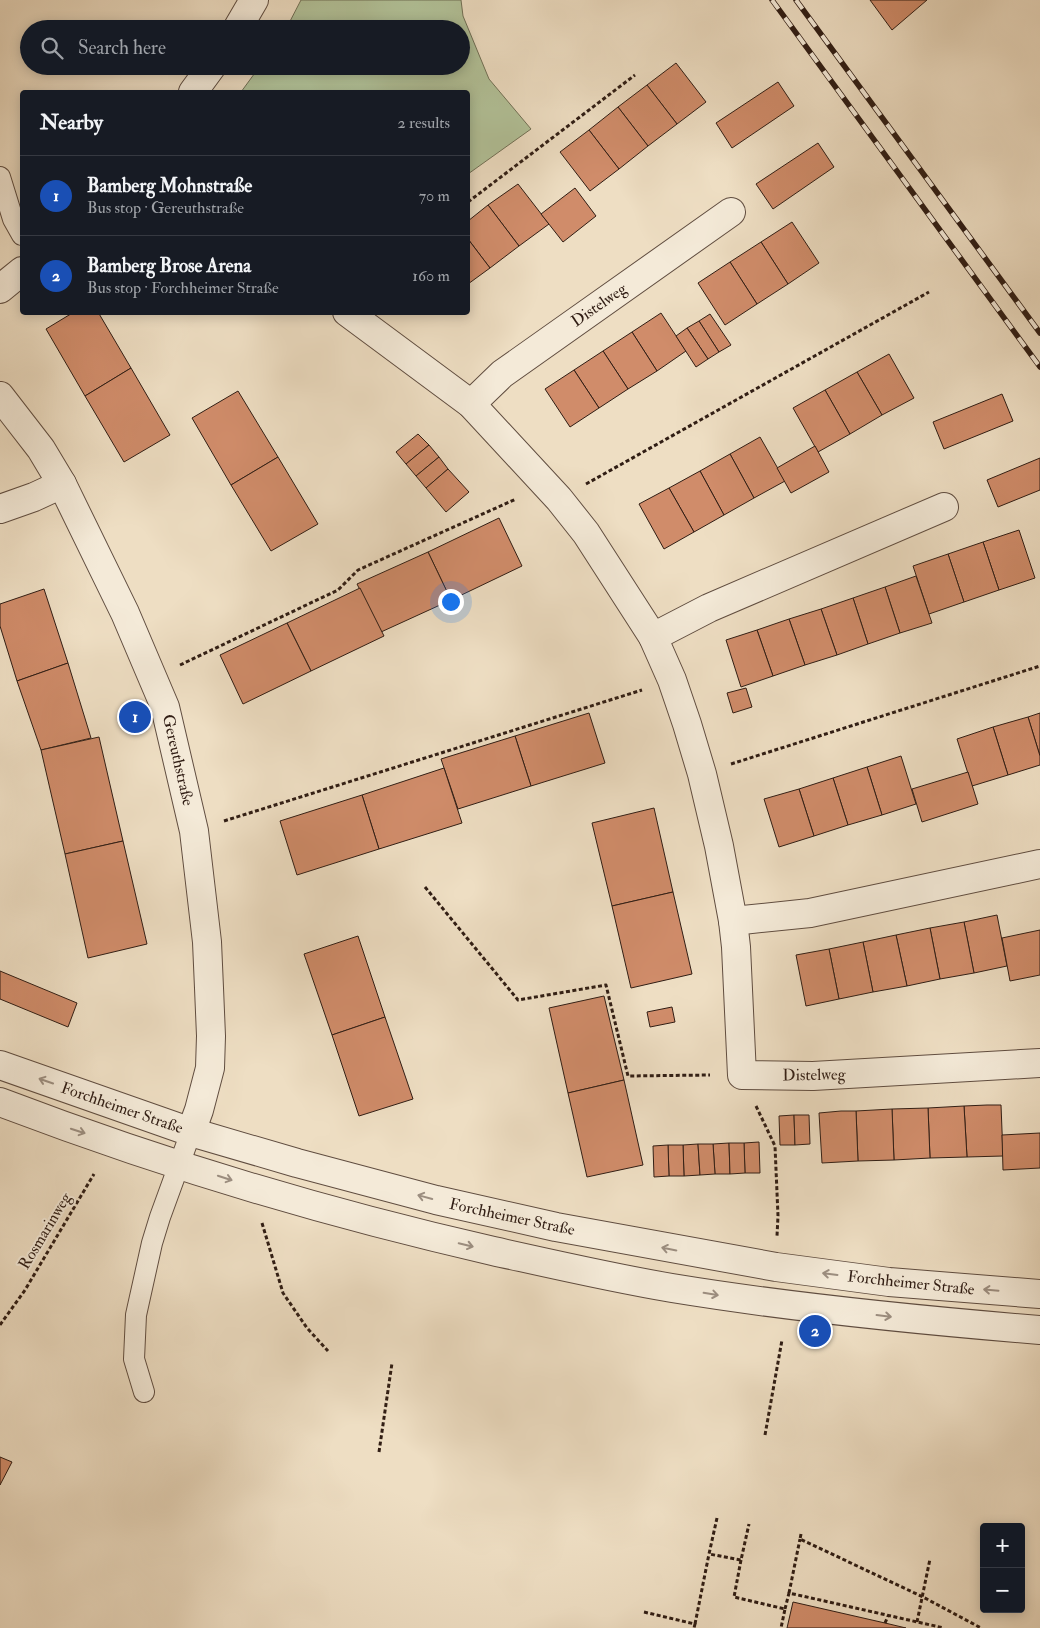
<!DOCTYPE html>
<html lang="en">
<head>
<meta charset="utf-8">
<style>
  :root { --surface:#171b24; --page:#242831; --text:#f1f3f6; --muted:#9ea1a6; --line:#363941; --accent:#c59692 }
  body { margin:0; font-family:"IM FELL Double Pica",serif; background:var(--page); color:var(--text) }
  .controls { position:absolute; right:15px; bottom:15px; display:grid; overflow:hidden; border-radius:5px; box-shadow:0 2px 12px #0003 }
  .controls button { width:45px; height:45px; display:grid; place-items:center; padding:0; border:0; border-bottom:1px solid var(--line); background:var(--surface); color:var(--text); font:25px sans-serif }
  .you { position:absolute; left:450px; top:601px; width:18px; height:18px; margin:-12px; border:4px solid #fff; border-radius:50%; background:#1a73e8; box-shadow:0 0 0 8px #1a73e833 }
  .badge { display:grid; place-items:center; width:32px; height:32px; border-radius:50%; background:var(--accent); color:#fff; font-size:16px; font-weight:700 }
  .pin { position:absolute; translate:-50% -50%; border:2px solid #fff; box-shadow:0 1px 5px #0006 }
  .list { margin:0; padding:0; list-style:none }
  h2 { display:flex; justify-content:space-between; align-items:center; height:65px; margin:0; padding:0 20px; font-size:21px }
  h2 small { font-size:16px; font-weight:400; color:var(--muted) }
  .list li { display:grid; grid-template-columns:32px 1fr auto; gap:15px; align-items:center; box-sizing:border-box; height:80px; padding:0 20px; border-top:1px solid var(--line) }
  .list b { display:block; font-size:19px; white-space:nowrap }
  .list p { margin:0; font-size:16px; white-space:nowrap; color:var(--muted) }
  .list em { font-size:16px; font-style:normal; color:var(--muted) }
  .icon { flex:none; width:28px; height:28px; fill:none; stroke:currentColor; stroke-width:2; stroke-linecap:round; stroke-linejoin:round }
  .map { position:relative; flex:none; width:1040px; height:1628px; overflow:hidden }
  .search { position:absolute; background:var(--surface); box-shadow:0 2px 12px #0003; left:20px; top:20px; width:450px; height:55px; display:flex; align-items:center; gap:12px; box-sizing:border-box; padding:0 18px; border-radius:28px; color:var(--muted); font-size:19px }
  .panel { position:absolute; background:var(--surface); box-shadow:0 2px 12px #0003; left:20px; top:90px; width:450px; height:225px; border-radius:5px }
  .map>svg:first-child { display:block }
</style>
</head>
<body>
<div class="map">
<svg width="1040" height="1628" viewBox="0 0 1040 1628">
  <rect width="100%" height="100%" fill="#eedec3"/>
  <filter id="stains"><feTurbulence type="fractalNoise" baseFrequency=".004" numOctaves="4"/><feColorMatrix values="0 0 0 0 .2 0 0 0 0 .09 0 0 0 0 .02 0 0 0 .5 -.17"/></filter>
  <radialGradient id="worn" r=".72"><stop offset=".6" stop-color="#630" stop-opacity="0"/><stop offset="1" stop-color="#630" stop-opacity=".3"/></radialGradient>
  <!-- green -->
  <path fill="#b2c299" stroke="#717056" d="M301,0h160l2,16 26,63 42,50 -63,45v-82h-227l19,-26h201v-37h-175z"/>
  <!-- building -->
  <g fill="#d08c6a" stroke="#301d14">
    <path d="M870,0h57l-35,30z"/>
    <path d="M676,63l30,39 -29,22 -30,-39z"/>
    <path d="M778,82l16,24 -62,42 -16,-25z"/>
    <path d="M647,85l30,39 -29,22 -30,-39z"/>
    <path d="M618,107l30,39 -29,23 -30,-39z"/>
    <path d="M589,130l30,39 -29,22 -30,-39z"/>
    <path d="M818,143l16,24 -61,42 -17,-25z"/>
    <path d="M518,184l31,40 -30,22 -31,-41z"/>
    <path d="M575,188l21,28 -33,26 -22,-28z"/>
    <path d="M488,205l31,41 -29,22 -22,-29v-18z"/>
    <path d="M792,222l27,41 -31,21 -27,-42z"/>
    <path d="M468,239l22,29 -22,16z"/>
    <path d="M761,242l27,42 -31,20 -27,-42z"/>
    <path d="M730,262l27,42 -32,21 -27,-42z"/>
    <path d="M74,312h24l33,56 -46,28 -39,-67z"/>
    <path d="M661,313l25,38 -29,20 -25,-39z"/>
    <path d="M710,314l21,31 -12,7 -20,-31z"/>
    <path d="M699,321l20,31 -11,7 -21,-31z"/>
    <path d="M687,328l21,31 -12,8 -20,-31z"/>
    <path d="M632,332l25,39 -29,18 -25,-38z"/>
    <path d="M603,351l25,38 -29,19 -25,-38z"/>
    <path d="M889,354l25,44 -32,17 -25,-43z"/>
    <path d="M131,368l39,67 -46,27 -39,-66z"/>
    <path d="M574,370l25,38 -29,19 -25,-38z"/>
    <path d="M857,372l25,43 -32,19 -25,-44z"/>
    <path d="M825,390l25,44 -32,18 -25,-44z"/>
    <path d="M238,391l40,66 -47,28 -39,-67z"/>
    <path d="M1002,394l11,27 -69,28 -11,-27z"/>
    <path d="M418,434l11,11 -23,19 -10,-12z"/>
    <path d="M760,437l25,44 -31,17 -24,-44z"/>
    <path d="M429,445l10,12 -23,19 -10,-12z"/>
    <path d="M815,446l14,26 -38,21 -14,-25z"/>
    <path d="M730,454l24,44 -30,17 -24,-44z"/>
    <path d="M278,457l40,67 -47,27 -40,-66z"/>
    <path d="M439,457l9,12 -22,19 -10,-12z"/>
    <path d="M1040,458v32l-42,17 -11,-27z"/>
    <path d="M448,469l21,23 -23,20 -20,-24z"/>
    <path d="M700,471l24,44 -30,17 -25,-44z"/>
    <path d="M669,488l25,44 -30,17 -25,-45z"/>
    <path d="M499,518l23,48 -71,34 -23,-48z"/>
    <path d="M1019,530l16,48 -36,12 -16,-48z"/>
    <path d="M983,542l16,48 -35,12 -16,-48z"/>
    <path d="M428,552l23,48 -70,32 -24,-48z"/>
    <path d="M948,554l16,48 -35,12 -16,-48z"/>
    <path d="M916,576l16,47 -32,10 -15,-46z"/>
    <path d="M885,587l15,46 -32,11 -15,-46z"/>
    <path d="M360,588l24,48 -73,35 -24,-48z"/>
    <path d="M44,589l24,74 -51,18 -17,-55v-22z"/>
    <path d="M853,598l15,46 -31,11 -16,-46z"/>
    <path d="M821,609l16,46 -32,10 -16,-46z"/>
    <path d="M789,619l16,46 -32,11 -16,-46z"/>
    <path d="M287,623l24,48 -68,33 -23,-49z"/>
    <path d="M757,630l16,46 -32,11 -15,-47z"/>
    <path d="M68,663l23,75 -50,12 -24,-69z"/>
    <path d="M746,688l6,19 -19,6 -6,-20z"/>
    <path d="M589,713l16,50 -74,23 -16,-50z"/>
    <path d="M1040,713v43l-12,-39z"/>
    <path d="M1028,717l12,39v9l-32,10 -15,-48z"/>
    <path d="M993,727l15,48 -36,11 -15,-47z"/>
    <path d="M515,736l16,50 -73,23 -17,-50z"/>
    <path d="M99,737l24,104 -58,13 -24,-104z"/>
    <path d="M901,756l15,48 -34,11 -15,-48z"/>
    <path d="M867,767l15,48 -34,10 -15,-47z"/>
    <path d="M444,768l18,55 -83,26 -17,-54z"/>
    <path d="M968,772l10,32 -56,18 -10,-33z"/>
    <path d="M833,778l15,47 -34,11 -15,-47z"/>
    <path d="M799,789l15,47 -35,11 -15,-48z"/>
    <path d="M362,795l17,54 -82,26 -17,-54z"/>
    <path d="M654,808l19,84 -61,14 -20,-83z"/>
    <path d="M123,841l24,103 -59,14 -23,-104z"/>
    <path d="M673,892l19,82 -61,14 -19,-82z"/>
    <path d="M997,915l10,51 -33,7 -10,-51z"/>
    <path d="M964,922l10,51 -34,6 -10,-51z"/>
    <path d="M930,928l10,51 -33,7 -11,-51z"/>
    <path d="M1040,930v45l-30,6 -8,-43z"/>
    <path d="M896,935l11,51 -34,6 -10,-50z"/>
    <path d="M358,936l27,81 -53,18 -28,-81z"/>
    <path d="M863,942l10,50 -34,7 -10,-50z"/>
    <path d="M829,949l10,50 -33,7 -10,-51z"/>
    <path d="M0,971l77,32 -9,24 -68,-28z"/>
    <path d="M604,996l20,84 -56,13 -19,-85z"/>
    <path d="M672,1007l3,15 -25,5 -3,-15z"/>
    <path d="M385,1017l28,82 -54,17 -27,-81z"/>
    <path d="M624,1080l19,85 -56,12 -19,-84z"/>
    <path d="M987,1105h14l2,51 -36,1 -3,-51z"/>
    <path d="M964,1106l3,51 -37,1 -2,-50z"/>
    <path d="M928,1108l2,50 -36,2 -2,-51z"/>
    <path d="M892,1109l2,51 -36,1 -2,-50z"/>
    <path d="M841,1111h15l2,50 -36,2 -3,-50z"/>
    <path d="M794,1115l1,30h-15l-1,-29z"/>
    <path d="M794,1115h15l1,29 -15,1z"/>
    <path d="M1040,1133v35l-37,2 -1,-35z"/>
    <path d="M759,1142l1,31h-15l-1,-30z"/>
    <path d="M729,1143l1,31h-15l-2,-30z"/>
    <path d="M729,1143h15l1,30 -15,1z"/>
    <path d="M698,1144l2,31 -16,1 -1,-31z"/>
    <path d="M698,1144h15l2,30 -15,1z"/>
    <path d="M668,1145h15l1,31h-15z"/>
    <path d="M668,1145l1,31 -15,1 -1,-31z"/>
    <path d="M0,1457l12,5 -12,23z"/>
    <path d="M793,1602l92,21 21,5h-119z"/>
  </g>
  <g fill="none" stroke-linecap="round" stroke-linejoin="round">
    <defs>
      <g id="service">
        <path d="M0,177l13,42 9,16"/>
        <path d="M144,1392l-10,-33 2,-44 16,-72 8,-26 31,-85"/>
      </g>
      <g id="minor">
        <path d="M237,29l17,-29"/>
        <path d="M193,92l19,-26"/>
        <path d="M0,289l22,-18"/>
        <path d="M347,312l124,92 88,95 27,34 67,104 19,43 15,44 15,50 17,72 14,75 3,26 6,128 71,1 227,-13"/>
        <path d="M0,396l41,53 21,35 63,129 40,94 29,124 13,111 2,46 2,48 -1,32 -11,42 -8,22"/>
        <path d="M471,404l31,-30 229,-162"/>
        <path d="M0,509l34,-12 28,-13"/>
        <path d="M653,637l56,-29 235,-101"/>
        <path d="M733,921l77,-8 230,-49"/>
      </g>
      <g id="tertiary">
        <path d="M0,1065l191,67 106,31 139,37 120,27 220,40 113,15 151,12"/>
        <path d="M0,1102c160,61 326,111 493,149 59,13 119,27 179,37 122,20 245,32 368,42"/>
      </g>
    </defs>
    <!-- service casing -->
    <use href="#service" stroke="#604d40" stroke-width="22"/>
    <!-- minor casing -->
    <use href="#minor" stroke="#604d40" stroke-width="30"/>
    <!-- tertiary casing -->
    <use href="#tertiary" stroke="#604d40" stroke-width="30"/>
    <!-- path -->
    <g stroke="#301d14" stroke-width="3" stroke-dasharray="4 2.5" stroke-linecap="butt">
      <path d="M468,202l167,-127"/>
      <path d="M586,484l343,-192"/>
      <path d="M180,665l158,-75 20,-20 158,-71"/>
      <path d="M731,764l309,-98"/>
      <path d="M224,821l418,-131"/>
      <path d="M425,887l93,113 88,-15 22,91 82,-1"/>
      <path d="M756,1106l19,40 3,70 -1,20"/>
      <path d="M262,1223l21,70 24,35 21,23"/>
      <path d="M0,1325l25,-35 69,-116"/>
      <path d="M765,1435l17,-95"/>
      <path d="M379,1452l13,-89"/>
      <path d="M717,1518l-8,36 32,6 8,-36"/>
      <path d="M801,1534l-1,5 123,58 58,31"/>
      <path d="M741,1560l-7,37 51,12 -4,19"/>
      <path d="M789,1593l11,-54"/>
      <path d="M785,1609l4,-16 155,35"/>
      <path d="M644,1612l51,12 -1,4"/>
      <path d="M917,1622l13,-63"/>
      <path d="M885,1623l3,-7"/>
      <path d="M695,1624l14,-70"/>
    </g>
    <!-- service -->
    <use href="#service" stroke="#f4ead8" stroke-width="20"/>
    <!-- minor -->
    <use href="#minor" stroke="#f4ead8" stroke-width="28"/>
    <!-- tertiary -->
    <use href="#tertiary" stroke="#f4ead8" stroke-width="28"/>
    <defs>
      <g id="rail">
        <path d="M772,0l268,367"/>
        <path d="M796,0l244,333"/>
      </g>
    </defs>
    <!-- rail casing -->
    <use href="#rail" stroke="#301d14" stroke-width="5.5"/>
    <!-- rail -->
    <use href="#rail" stroke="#f4ead8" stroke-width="4" stroke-dasharray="11" stroke-linecap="butt"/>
  </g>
  <!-- one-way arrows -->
  <defs><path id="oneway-shaft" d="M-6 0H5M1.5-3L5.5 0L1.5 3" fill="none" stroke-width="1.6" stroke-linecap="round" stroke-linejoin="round" transform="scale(1.25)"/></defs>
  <g stroke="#9c8e80">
    <use href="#oneway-shaft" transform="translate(46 1081) rotate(-161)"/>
    <use href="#oneway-shaft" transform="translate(78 1131) rotate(18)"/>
    <use href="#oneway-shaft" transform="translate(225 1178) rotate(18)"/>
    <use href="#oneway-shaft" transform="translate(425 1197) rotate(-165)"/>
    <use href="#oneway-shaft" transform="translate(466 1245) rotate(13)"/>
    <use href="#oneway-shaft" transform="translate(669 1249) rotate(-169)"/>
    <use href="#oneway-shaft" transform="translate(830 1274) rotate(-173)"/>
    <use href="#oneway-shaft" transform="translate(991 1290) rotate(-175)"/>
    <use href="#oneway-shaft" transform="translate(711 1294) rotate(9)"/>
    <use href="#oneway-shaft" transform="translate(884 1316) rotate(7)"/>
  </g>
  <g text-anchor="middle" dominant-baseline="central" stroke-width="4" stroke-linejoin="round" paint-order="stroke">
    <!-- street labels -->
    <g font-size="16" fill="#301d14" stroke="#f4ead8">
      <text transform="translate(599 305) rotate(-35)">Distelweg</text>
      <text transform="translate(178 760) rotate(77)">Gereuthstraße</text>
      <text transform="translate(814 1075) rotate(-1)">Distelweg</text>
      <text transform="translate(122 1108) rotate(19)">Forchheimer Straße</text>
      <text transform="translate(512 1217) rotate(12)">Forchheimer Straße</text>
      <text transform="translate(45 1231) rotate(-59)">Rosmarinweg</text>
      <text transform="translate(911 1283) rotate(6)">Forchheimer Straße</text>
    </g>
  </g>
  <rect width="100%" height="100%" filter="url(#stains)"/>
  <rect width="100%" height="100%" fill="url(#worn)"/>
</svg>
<div class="controls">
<button>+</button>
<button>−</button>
</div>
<div class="you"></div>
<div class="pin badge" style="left:135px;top:717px;background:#1a4fb4">1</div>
<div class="pin badge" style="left:815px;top:1331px;background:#1a4fb4">2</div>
<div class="search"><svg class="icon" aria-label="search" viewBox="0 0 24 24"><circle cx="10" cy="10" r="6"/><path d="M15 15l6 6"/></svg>Search here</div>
<section class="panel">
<h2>Nearby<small>2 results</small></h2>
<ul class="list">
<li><span class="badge" style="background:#1a4fb4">1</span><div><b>Bamberg Mohnstraße</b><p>Bus stop · Gereuthstraße</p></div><em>70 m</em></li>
<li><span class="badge" style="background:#1a4fb4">2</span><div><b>Bamberg Brose Arena</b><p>Bus stop · Forchheimer Straße</p></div><em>160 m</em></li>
</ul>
</section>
</div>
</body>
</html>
